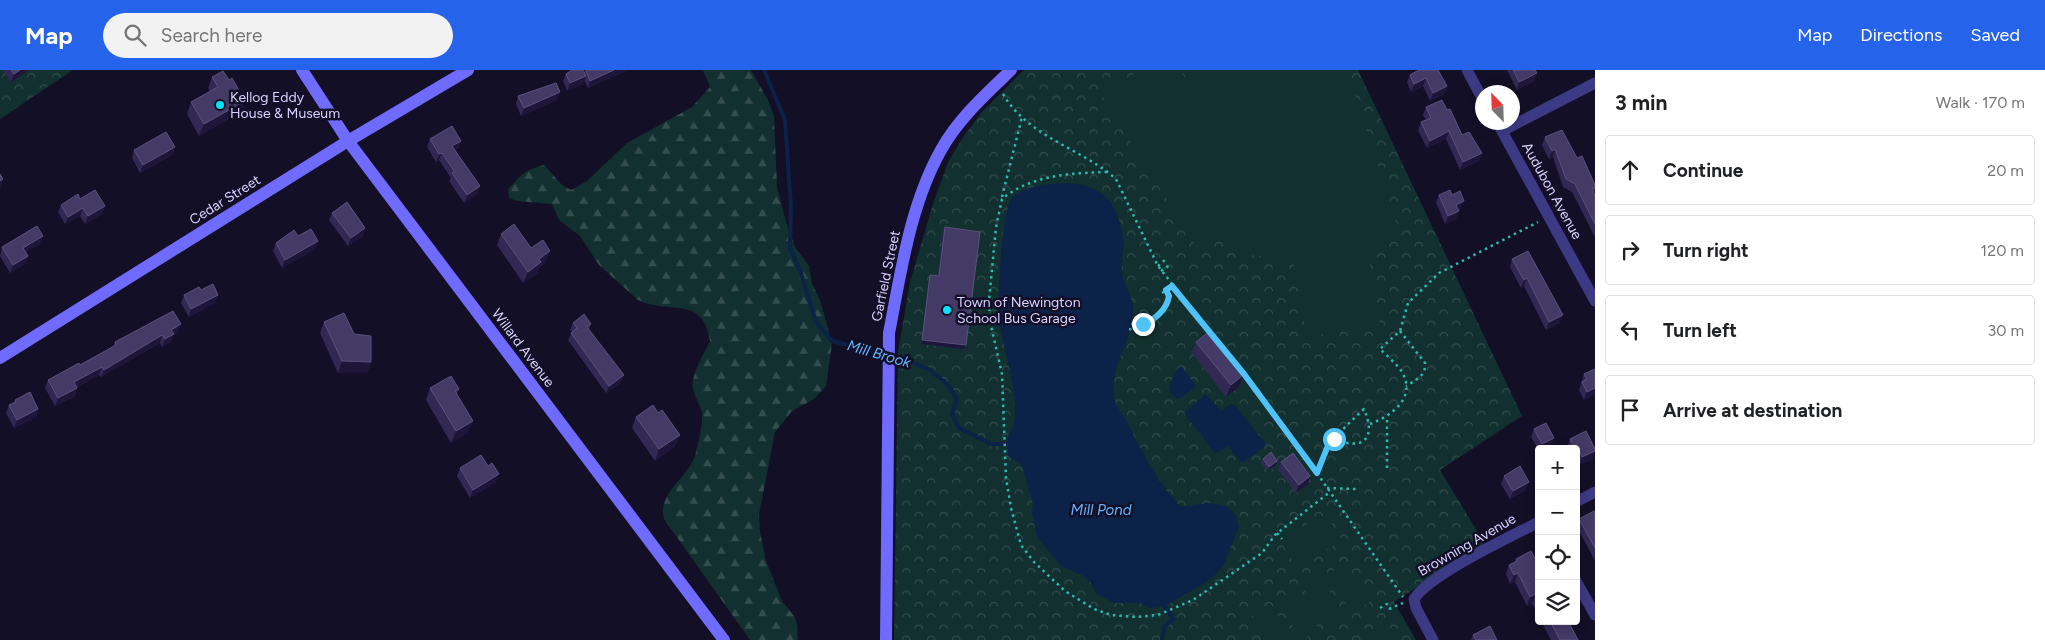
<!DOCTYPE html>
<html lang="en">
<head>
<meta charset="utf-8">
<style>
  :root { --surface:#fff; --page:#f2f2f2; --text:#202124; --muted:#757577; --line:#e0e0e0; --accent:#2563eb }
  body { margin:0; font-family:Figtree,sans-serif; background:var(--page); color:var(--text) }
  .controls { position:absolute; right:15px; bottom:15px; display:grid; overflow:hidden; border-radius:5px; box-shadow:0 2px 12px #0003 }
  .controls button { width:45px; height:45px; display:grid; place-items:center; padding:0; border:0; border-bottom:1px solid var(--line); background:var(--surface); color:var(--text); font:25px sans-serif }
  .compass { position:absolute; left:1475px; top:15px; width:45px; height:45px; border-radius:50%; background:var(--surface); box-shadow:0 2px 12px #0003; rotate:337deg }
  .stop { position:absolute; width:15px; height:15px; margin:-11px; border:4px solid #4fc3f7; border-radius:50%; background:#fff }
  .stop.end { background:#4fc3f7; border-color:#fff; box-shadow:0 1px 5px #0008 }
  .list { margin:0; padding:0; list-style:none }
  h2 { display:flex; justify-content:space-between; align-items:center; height:65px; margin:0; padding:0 20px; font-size:21px }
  h2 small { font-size:16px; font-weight:400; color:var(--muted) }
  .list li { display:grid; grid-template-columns:32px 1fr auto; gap:15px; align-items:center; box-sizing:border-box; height:70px; margin:0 10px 10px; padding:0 10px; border:1px solid var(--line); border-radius:5px }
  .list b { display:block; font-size:19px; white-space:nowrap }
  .list em { font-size:16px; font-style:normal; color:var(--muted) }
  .icon { flex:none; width:28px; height:28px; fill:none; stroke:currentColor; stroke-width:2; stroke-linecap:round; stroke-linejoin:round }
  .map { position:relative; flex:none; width:1595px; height:570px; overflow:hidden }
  header { display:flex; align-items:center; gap:30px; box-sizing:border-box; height:70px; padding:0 25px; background:var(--accent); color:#fff }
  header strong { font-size:24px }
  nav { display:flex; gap:28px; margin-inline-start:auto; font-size:18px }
  .search { width:350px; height:45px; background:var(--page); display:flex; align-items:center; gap:12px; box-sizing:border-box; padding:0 18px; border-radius:28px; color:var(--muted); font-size:19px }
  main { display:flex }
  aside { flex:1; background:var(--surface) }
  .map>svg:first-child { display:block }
</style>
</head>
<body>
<header>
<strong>Map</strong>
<div class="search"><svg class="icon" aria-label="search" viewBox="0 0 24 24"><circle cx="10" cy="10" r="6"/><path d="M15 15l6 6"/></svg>Search here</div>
<nav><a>Map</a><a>Directions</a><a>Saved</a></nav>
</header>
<main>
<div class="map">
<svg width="1595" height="570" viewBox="0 0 1595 570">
  <defs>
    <pattern id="forest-firs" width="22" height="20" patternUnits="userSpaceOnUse" patternTransform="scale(1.25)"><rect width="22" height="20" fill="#12302f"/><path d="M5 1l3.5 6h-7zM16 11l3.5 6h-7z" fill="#344d4e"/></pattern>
    <pattern id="park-crowns" width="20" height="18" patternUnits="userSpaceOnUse" patternTransform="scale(1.25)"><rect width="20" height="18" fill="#12302f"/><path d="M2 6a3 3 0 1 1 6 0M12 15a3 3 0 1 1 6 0" fill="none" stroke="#344d4e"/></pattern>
  </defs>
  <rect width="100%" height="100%" fill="#130f26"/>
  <!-- forest -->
  <path fill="url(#forest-firs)" d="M703,0h48l17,30 6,16 3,71 9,35 9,25 14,19 3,18 8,16 12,43 -6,43 -12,13 -22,12 -17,21 -16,82 1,18 6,29 16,40 12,15 3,8 1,16h-48l-86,-121c-7,-25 23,-41 31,-63 3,-12 8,-30 7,-42 -1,-9 -8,-17 -9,-26 -2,-14 11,-34 17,-47 -7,-47 -41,-26 -72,-41l-39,-35 -19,-29 -21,-16 -7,-16 -35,-3 -8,-3 -1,-9c15,-15 14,-18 36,-24l18,20 9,5 16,-9 40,-38 65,-36 18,-20z"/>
  <!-- park -->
  <g fill="url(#park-crowns)">
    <path d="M0,0h73l-73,49z"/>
    <path d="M1024,0h334l164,346 -82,54 45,74 -91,58 22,38h-522l4,-288 12,-70 22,-75 16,-45 14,-23 19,-26z"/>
  </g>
  <!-- pitch -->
  <g fill="#12302f">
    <path d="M1140,0h40l7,10 27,-10h133l53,164 -32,19 12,71 -73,13 -14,-78 -43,-4 -39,-19 -15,10 -95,-152z"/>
    <path d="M1326,444l16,27 -46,26 -16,-28z"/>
    <path d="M1346,492l23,41 -18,10 -23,-40z"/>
    <path d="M1321,506l23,41 -18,10 -23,-40z"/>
    <path d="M1296,520l23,40 -17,10 -25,-40z"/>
    <path d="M1271,534l21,36h-25l-15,-26z"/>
    <path d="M1387,552l10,18h-25l-4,-7z"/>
  </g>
  <!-- water -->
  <g fill="#0c2248">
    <path d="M1064,113c37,1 54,18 59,55 1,11 -2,23 -1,34 2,13 12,26 11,40 -1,29 -24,56 -19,85 1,9 8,16 12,23 15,29 31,63 55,87l27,-4 20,4 7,7 4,12 -14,36 -10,13 -12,9 -38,22 -15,2 -10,-5h-26l-17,-9 -6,-11 -9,-8 -21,-9 -24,-29 -5,-24 1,-9 -11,-39 -14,-9v-21c20,-18 -7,-92 -9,-117 -2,-18 3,-112 14,-121 13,-11 34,-13 51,-14z"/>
    <path d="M1181,296l15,20 -15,12 -4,1c-2,-2 -5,-4 -6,-6 -3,-7 4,-23 10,-27z"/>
    <path d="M1206,324l15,17 10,-7 4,1 30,38v3l-21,16 -4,-1 -12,-15 -11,7 -3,-1 -30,-39z"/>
  </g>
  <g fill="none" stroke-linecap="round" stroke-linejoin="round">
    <!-- stream -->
    <g stroke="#0c2248" stroke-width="4">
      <path d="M764,0l21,50 6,87 -1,41 11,25 15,49 16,19 72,18 26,11 18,15 9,14 -5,15 7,14 32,16h20"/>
      <path d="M1162,570l2,-13 9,-8 -11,-17"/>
    </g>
    <!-- path -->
    <g stroke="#2fb8b0" stroke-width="2.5" stroke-dasharray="2.5 4" stroke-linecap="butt">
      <path d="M1003,24c25,43 78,54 113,85l42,87 127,161 118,170"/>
      <path d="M1107,102c-36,1 -76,3 -105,27l-6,28 -7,74 1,20 12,53 4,104 5,30 10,37 13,17 31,29 29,18 17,6 26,2 21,-2 35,-15 69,-47 13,-18 55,-43"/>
      <path d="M1002,127l20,-80"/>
      <path d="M1158,196l8,-7"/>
      <path d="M1161,201l9,-6"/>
      <path d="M1162,223l4,-3"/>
      <path d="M1131,254h9"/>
      <path d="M1129,259l10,2 1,-7c14,-3 22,-11 28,-23l-2,-11 7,-4"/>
      <path d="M1400,261l25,32c1,13 -9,17 -19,23"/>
      <path d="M1370,354c21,-8 47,-26 32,-52 -5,-8 -15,-16 -22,-23l20,-18 8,-28 31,-30 99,-51"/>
      <path d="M1387,398v-51"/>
      <path d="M1317,403c13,-32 21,-40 47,-64 13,30 -1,42 -30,30"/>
      <path d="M1327,418l29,1"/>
      <path d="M1277,463l5,6"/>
      <path d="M1380,538l7,-4 3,5"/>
      <path d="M1389,539l14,-6"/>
    </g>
    <!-- street -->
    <g stroke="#3d3a85" stroke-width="11">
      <path d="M1467,0l15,28"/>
      <path d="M1497,52l98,179"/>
      <path d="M1502,61l93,-48"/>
      <path d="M1576,432l19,-10"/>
      <path d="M1576,511l19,34"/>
      <path d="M1433,570l-17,-32 -2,-9c16,-25 96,-62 125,-77"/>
    </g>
    <!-- secondary -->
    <g stroke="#6f6bff" stroke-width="12">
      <path d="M302,0l46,71 376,499"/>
      <path d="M0,288l348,-217 120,-71"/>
      <path d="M886,570l3,-307c12,-61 21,-128 52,-183 17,-31 45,-56 70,-80"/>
    </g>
  </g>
  <!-- wall -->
  <g fill="#312854">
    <path d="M3,0h26l-18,12z"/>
    <path d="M585,0h43l-40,18 -4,-8 -1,4 -16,7 -4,-10 3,-7 18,-2z"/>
    <path d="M1419,0l28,16 -3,8 -14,7 -7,-15 -12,6 -4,-10 3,-7z"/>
    <path d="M1507,0h28l2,3 -3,8 -17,9z"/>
    <path d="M212,7l29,35 -42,24 -12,-22 4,-12 19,-10 -2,-4z"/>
    <path d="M560,22l-3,8 -36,16 -5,-12 2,-8z"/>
    <path d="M1426,37l21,3 15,25 20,18 -3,8 -19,9 -14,-31 -19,9 -9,-18 3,-8 5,-2 -3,-5z"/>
    <path d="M1545,67l32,21 18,32 -1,3 1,2v42l-23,-45 -9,-5 -10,-30 -4,2 -7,-14z"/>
    <path d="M430,69l29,9 -4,2 25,36 -3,8 -13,9 -15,-22 2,-3 -12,-18 -3,2 -9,-15z"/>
    <path d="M175,77l-3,8 -32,18 -8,-15 2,-8z"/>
    <path d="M1439,125h13l9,14 -3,2 -2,8 -11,5 -9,-22z"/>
    <path d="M80,129l25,7 -3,8 -17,10 -5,-8 -15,8 -7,-12 3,-7z"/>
    <path d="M332,143l33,15 -2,8 -15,10 -19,-26z"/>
    <path d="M945,157l19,122 -43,-5 8,-65 1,-4 8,1 5,-45z"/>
    <path d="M501,164l30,14 15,14 -6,5 -3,7 -14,9 -26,-38z"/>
    <path d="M298,166l20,5 -3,8 -33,19 -9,-17 3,-8z"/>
    <path d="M40,174l-14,8 2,4 -3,8 -15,9 -10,-17 2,-9z"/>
    <path d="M1512,189l48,64 -14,7 -22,-44 -3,2 -11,-21z"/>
    <path d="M201,220l17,5 -3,8 -26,14 -8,-14 3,-8z"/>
    <path d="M324,252l30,12 17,28 -4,11h-29l-18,-40z"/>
    <path d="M573,253l18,1 -2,5 32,54 -15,10 -38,-53 4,-8 -2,-2z"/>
    <path d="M178,262l-5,3 -2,7 -9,5 -2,-4 -59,34 -2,-2 -22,12v1l-2,8 -20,10 -10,-18 3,-8 32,-15 33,-18 2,-5z"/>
    <path d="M1196,272l47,33 -4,12 -13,10 -34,-44z"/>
    <path d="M1595,299l-11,31 -5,-10 5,-16z"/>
    <path d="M430,318l29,1 -2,5 12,38 -18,11 -25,-43z"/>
    <path d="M15,330l23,9 -2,8 -22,11 -8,-15 3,-8 5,-2z"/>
    <path d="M658,343l22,22 -5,11 -20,15 -23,-33 4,-11z"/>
    <path d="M1534,359l17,17 -6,3h-6v2l-8,-14z"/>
    <path d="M1570,369l23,20 -13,6 -4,-7v-9h-8l-1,-2z"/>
    <path d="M1263,389l14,2 -1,4 -8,6 -7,-8z"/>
    <path d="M1281,392l29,14 -2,8 -12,9 -18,-23z"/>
    <path d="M460,398l36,14 -26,16 -13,-22z"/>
    <path d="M1504,406l22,14 -16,9 -9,-15z"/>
    <path d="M1595,442v49l-18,-34 2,-8z"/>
    <path d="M1516,489l23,7v50l-7,-12 -5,2 -12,-24 -5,2 -4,-10 3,-9 5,-2z"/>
    <path d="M1541,551h27l10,19h-27z"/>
    <path d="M1473,565l24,5h-26z"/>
  </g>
  <!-- shaded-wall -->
  <g fill="#1d163a">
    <path d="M20,0h9l-18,12 3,-8z"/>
    <path d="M614,0h14l-40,18 2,-7z"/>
    <path d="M1537,3l-3,8 -17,9 2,-8z"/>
    <path d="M586,6l-3,8 -16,7 3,-8z"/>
    <path d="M1426,8l-3,8 -12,6 3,-8z"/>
    <path d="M1447,16l-3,8 -14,7 3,-8z"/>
    <path d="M560,22l-3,8 -36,16 3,-8z"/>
    <path d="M245,31l-4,11 -42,24 5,-12z"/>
    <path d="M1449,61l-3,8 -19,9 3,-7z"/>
    <path d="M461,71l-2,7 -9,6 2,-8z"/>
    <path d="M175,77l-3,8 -32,18 3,-8z"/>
    <path d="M1555,79l-2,8 -4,2 3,-8z"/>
    <path d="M442,83l-3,7 -3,2 3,-8z"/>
    <path d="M1482,83l-3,8 -19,9 3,-8z"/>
    <path d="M3,109l-2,8 -1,1v-7z"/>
    <path d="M480,116l-3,8 -13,9 3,-8z"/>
    <path d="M1464,131l-3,8 -8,4 3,-8z"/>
    <path d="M105,136l-3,8 -17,10 3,-8z"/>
    <path d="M83,138l-3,8 -15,8 3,-7z"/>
    <path d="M1459,141l-3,8 -11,5 3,-8z"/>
    <path d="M365,158l-2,8 -15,10 3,-8z"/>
    <path d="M43,166l-3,8 -20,12 3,-8z"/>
    <path d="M318,171l-3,8 -33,19 3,-8z"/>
    <path d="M550,181l-4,11 -6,5 -3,7 -14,9 5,-11 11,-13z"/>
    <path d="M28,186l-3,8 -15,9 3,-8z"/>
    <path d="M1527,208l-3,8 -3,2 3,-8z"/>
    <path d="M218,225l-3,8 -26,14 2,-8z"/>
    <path d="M1563,245l-3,8 -14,7 3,-8z"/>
    <path d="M181,254l-3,8 -5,3 -2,7 -9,5 3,-8 6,-9z"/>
    <path d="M162,265l-2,8 -59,34 3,-7z"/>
    <path d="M922,270l44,5 -2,4 -43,-5z"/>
    <path d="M342,291l29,1 -4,11h-29z"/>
    <path d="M102,297l-3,8 -28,15 3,-8z"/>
    <path d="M624,305l-3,8 -15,10 3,-7z"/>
    <path d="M1243,305l-4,12 -13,10 5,-12z"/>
    <path d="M77,318l-2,8 -20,10 3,-8z"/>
    <path d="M1595,318v7l-11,5 3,-8z"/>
    <path d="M38,339l-2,8 -22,11 3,-8z"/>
    <path d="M473,351l-4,11 -18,11 5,-12z"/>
    <path d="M680,365l-5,11 -20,15 4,-12z"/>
    <path d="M1554,368l-3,8 -6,3h-5l2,-5z"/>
    <path d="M1595,381l-2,8 -13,6 2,-8z"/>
    <path d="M1277,391l-1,4 -8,6 1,-4z"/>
    <path d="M499,404l-3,8 -26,16 3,-8z"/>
    <path d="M1310,406l-2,8 -12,9 3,-8z"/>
    <path d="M1529,412l-3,8 -16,9 3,-8z"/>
    <path d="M1518,503l-3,9 -5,2 4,-9z"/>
    <path d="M1535,524l-3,10 -5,2 3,-9z"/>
  </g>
  <!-- building -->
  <g fill="#433a66" stroke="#5a527e">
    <path d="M11,0h9l-6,4z"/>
    <path d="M572,0h11l3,6 -16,7 -4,-9z"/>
    <path d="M586,0h28l-24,11z"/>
    <path d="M1419,0h19l9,16 -14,7 -7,-15 -12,6 -4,-9z"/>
    <path d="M1513,0h22l2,3 -18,9z"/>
    <path d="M223,1l6,9 3,-2 13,23 -41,23 -13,-22 27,-15 -6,-10z"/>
    <path d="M556,13l4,9 -36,16 -6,-12z"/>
    <path d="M1442,30l5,10 3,-1 12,26 7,-3 13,21 -19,9 -14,-31 -19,10 -9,-19 10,-4 -5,-11z"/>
    <path d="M452,56l9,15 -9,5 28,40 -13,9 -15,-22 3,-1 -13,-19 -3,1 -9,-15z"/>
    <path d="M1562,60l15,28 5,-2 13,29v3l-3,1 3,6v29l-20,-40 -9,-5 -11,-30 -3,2 -7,-14z"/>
    <path d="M166,62l9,15 -32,18 -9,-15z"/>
    <path d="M0,104l3,5 -3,2z"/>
    <path d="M95,120l10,16 -17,10 -5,-8 -15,9 -7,-12 17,-11 2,5z"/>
    <path d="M1450,120l2,5 8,-4 4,10 -8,4 3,6 -11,5 -9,-21z"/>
    <path d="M347,132l18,26 -14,10 -19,-25z"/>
    <path d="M514,154l17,24 12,-8 7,11 -11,8 2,3 -13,10 -27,-38z"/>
    <path d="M37,156l6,10 -20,12 5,8 -15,9 -11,-18z"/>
    <path d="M945,157l35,5 -14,113 -44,-5 8,-65 9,1z"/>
    <path d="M311,159l7,12 -33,19 -9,-17 18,-13 4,6z"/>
    <path d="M1528,181l35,64 -14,7 -22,-44 -3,2 -12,-21z"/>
    <path d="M213,214l5,11 -27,14 -7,-14 15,-8 2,3z"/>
    <path d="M173,241l8,13 -10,6 3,4 -9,5 -3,-4 -58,35 -2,-3 -28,15 3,6 -19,10 -10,-18 31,-17 1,2 36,-20 -1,-3z"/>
    <path d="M344,243l10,21 17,2v26l-29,-1 -18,-39z"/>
    <path d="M584,244l7,10 -4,3 37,48 -15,11 -38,-53 6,-5 -4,-5z"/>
    <path d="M1209,262l34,43 -12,10 -35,-43z"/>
    <path d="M1595,299v19l-8,4 -5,-10 5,-3 -3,-5z"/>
    <path d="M451,306l8,13 -4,2 18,30 -17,10 -26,-43z"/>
    <path d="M30,322l8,17 -21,11 -8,-15 7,-3 -1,-2z"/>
    <path d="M653,335l5,8 4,-3 18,25 -21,14 -23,-32z"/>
    <path d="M1546,353l8,15 -12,6 -8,-15z"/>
    <path d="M1586,361l9,18v2l-13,6 -3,-8 -3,1v-1h-1l-5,-10z"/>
    <path d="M1271,382l6,9 -8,6 -6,-8z"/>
    <path d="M1293,383l17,23 -11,9 -18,-23z"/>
    <path d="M481,385l7,11 4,-3 7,11 -26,16 -13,-22z"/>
    <path d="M1520,396l9,16 -16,9 -9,-15z"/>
    <path d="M1594,441l1,1v36l-16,-29z"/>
    <path d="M1531,481l8,15v35l-4,-7 -5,3 -12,-24 -4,2 -5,-10 8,-4 -1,-2z"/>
    <path d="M1550,551h18l10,19h-18z"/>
    <path d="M1490,556l7,14h-21l-3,-5z"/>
  </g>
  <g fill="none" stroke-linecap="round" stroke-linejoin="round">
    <!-- route -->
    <path stroke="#4fc3f7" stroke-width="6" d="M1143,254c12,-4 24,-15 26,-28l-3,-6 6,-4 72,88 73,99 10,-25 7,-9"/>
  </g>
  <!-- markers -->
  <g fill="#00e5ff" stroke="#130f26" stroke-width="2">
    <circle cx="220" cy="35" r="5"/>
    <circle cx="947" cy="240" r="5"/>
  </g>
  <g text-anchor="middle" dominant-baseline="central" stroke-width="5" stroke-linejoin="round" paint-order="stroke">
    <!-- poi labels -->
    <g font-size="14" fill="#d9d4ff" stroke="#130f26" text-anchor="start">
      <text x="230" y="27">Kellog Eddy<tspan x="230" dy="16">House &amp; Museum</tspan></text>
      <text x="957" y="232">Town of Newington<tspan x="957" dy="16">School Bus Garage</tspan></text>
    </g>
    <!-- street labels -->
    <g font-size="14" fill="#d9d4ff" stroke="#130f26">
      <text transform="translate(1552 121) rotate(61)">Audubon Avenue</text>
      <text transform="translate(225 130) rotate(-32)">Cedar Street</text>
      <text transform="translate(886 206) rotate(-78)">Garfield Street</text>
      <text transform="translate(523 278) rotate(53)">Willard Avenue</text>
      <text transform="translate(1467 475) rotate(-30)">Browning Avenue</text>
    </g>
    <!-- water labels -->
    <g font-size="15" font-style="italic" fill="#62b6ff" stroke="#130f26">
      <text transform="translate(879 284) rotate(16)">Mill Brook</text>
      <text x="1101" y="440">Mill Pond</text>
    </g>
  </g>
</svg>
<div class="controls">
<button>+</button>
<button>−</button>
<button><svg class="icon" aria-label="locate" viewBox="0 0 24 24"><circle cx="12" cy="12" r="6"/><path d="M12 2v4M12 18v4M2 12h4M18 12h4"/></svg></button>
<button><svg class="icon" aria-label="layers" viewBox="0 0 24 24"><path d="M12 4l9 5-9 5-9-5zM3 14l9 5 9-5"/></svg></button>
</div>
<svg class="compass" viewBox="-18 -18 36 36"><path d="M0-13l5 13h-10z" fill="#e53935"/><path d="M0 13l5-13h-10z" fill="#757577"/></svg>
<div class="stop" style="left:1334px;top:369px"></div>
<div class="stop end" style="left:1143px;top:254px"></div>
</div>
<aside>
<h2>3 min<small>Walk · 170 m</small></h2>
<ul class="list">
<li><svg class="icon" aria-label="ahead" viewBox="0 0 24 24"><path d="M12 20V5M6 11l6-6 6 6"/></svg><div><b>Continue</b></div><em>20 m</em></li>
<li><svg class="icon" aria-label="right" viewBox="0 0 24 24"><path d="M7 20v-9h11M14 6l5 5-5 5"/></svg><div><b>Turn right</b></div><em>120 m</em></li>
<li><svg class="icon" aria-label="left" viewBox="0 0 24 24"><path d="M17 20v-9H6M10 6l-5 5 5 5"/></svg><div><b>Turn left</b></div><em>30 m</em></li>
<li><svg class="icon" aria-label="arrive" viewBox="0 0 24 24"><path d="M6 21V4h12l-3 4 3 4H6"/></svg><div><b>Arrive at destination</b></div></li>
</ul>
</aside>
</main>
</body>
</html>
